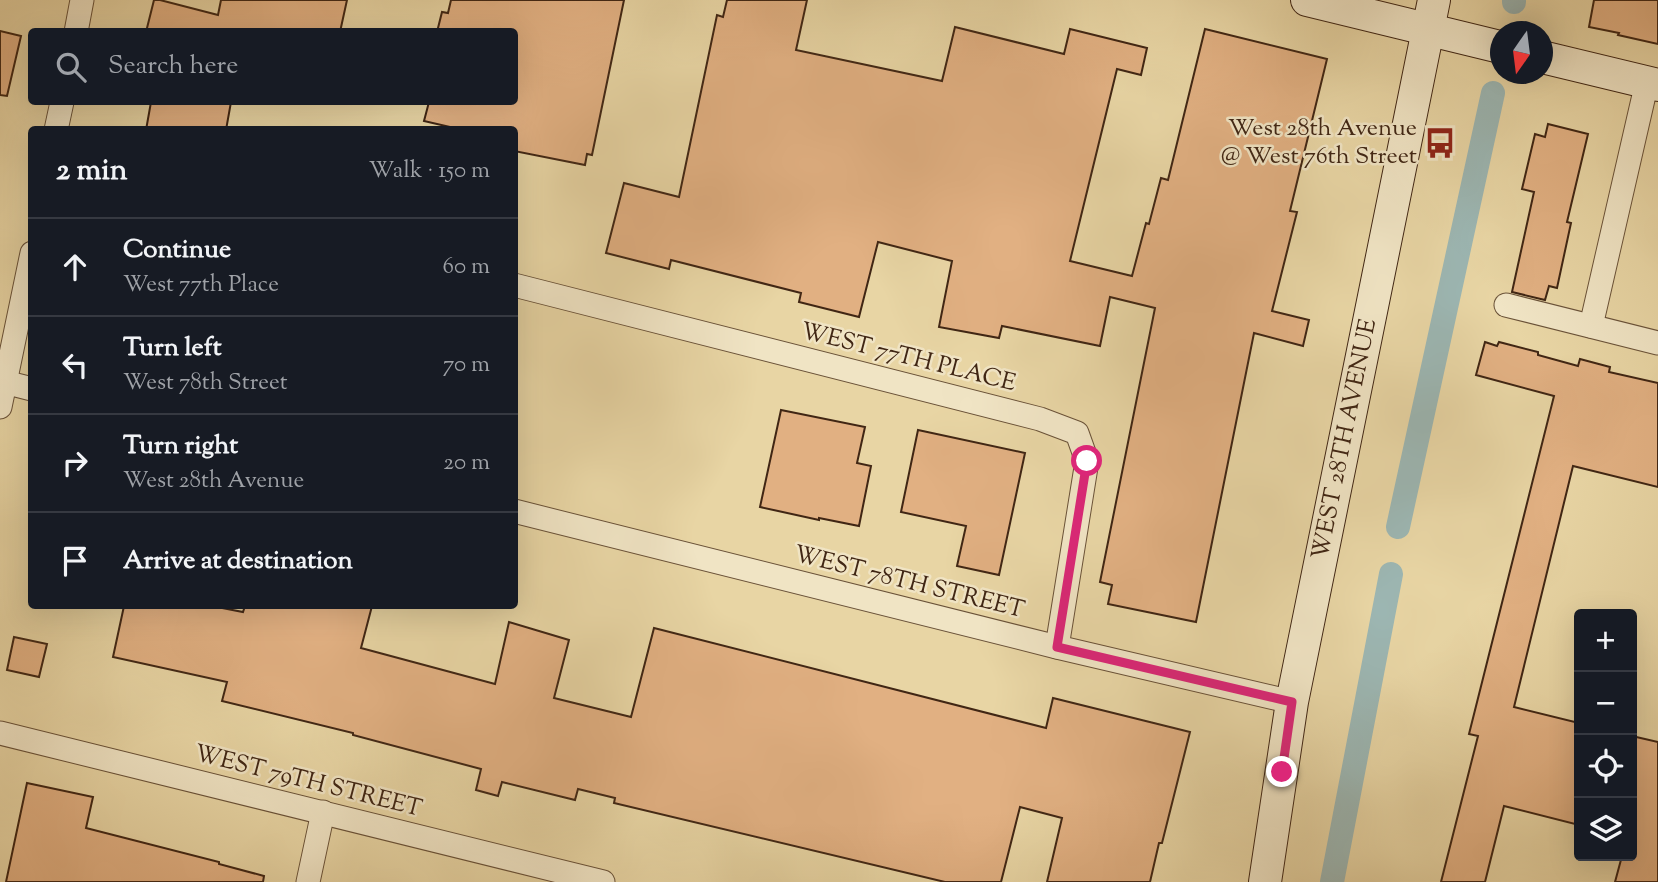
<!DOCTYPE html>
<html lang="en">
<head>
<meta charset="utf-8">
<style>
  :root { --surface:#171b24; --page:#20242c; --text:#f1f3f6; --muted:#9ea1a6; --line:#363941 }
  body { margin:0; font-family:"Sorts Mill Goudy",serif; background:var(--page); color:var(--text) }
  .controls { position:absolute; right:21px; bottom:21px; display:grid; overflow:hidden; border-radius:7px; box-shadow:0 7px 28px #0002 }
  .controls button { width:63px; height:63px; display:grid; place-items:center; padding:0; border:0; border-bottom:2px solid var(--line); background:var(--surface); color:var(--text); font:35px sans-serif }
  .compass { position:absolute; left:1490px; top:21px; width:63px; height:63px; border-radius:50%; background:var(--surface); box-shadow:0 7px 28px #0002; rotate:194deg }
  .stop { position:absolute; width:21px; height:21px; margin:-16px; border:5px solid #db2777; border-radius:50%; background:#fff }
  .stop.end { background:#db2777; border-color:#fff; box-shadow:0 2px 7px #0008 }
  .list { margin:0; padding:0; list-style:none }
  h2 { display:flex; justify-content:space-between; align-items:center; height:91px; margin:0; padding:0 28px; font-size:30px }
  h2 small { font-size:23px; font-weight:400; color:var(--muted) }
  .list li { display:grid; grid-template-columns:46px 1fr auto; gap:21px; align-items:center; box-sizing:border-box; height:98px; padding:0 28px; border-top:2px solid var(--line) }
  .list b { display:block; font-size:26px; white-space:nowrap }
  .list p { margin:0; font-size:23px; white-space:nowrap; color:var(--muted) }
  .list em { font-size:23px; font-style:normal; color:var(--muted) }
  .icon { flex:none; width:38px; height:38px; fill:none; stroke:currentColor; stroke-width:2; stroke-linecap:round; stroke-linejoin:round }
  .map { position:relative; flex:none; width:1658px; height:882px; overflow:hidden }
  .search { position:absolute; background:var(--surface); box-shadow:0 7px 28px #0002; left:28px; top:28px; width:490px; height:77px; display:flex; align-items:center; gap:18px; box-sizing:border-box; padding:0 24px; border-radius:7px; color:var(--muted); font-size:26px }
  .panel { position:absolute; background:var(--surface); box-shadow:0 7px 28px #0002; left:28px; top:126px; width:490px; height:483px; border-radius:7px }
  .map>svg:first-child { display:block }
</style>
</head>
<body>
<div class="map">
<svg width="1658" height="882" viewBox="0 0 1658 882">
  <rect width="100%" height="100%" fill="#e8d5a4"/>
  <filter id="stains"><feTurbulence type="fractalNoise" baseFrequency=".00286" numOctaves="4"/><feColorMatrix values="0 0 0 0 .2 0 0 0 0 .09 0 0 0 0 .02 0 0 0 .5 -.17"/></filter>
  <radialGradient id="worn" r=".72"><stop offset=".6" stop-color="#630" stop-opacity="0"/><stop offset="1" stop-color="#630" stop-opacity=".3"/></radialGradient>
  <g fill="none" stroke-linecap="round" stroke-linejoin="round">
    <!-- canal -->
    <g stroke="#9cb6b2" stroke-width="24">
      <path d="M1514,2v-2"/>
      <path d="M1398,527l95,-434"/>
      <path d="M1332,882l59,-308"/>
    </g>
  </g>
  <!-- building -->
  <g fill="#e1b082" stroke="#402614" stroke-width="2">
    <path d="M154,0h6l58,15 3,-15h126l-7,32h-194z"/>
    <path d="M451,0h173l-32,155 -5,-1 -2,11 -71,-14v-21h-51l-39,-9 5,-19h85v-70h-77l5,-20 6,1z"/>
    <path d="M727,0h80l-11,50 146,31 13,-54 109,27 6,-25 77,19 -6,27 -24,-6 -47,192 62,15 14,-53 3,1 12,-46 7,2 37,-151 122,30 -37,152 7,1 -25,99 37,9 -6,26 -49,-13 -58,289 -88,-18 4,-19 -12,-3 55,-274 -45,-11 -10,49 -98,-20 -3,12 -60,-11 13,-66 -74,-19 -19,75 -60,-15 2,-9 -130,-33 -2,9 -63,-16 18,-70 55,14 38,-182 6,2z"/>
    <path d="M1594,0h64v44l-40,-9 1,-2 -30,-6z"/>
    <path d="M0,31l21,5 -14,60 -7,-1z"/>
    <path d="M151,102h80l-5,28h-80z"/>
    <path d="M1548,124l40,10 -21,88 4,1 -14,65 -8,-2 -4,14 -33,-8 22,-100 -12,-3 13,-55 10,3z"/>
    <path d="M1485,342l12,4 2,-4 39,10v3l40,11 2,-7 30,8 -1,5 49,11v104l-85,-21 -59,241 65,16v102l-75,-19 -19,76h-44l37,-146 -9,-2 85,-338 -78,-21z"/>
    <path d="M781,410l84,17 -8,36 14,3 -12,60 -40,-8v2l-59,-13z"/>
    <path d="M918,430l107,23 -26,122 -42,-9 9,-40 -65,-14z"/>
    <path d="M124,606h88l31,6 2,-6h127l-11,42 134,36 14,-62 60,18 -15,58 77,19 23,-89 392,100 7,-30 137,34 -28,111h-3l-9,39h-103l15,-64 -42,-11 -19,75h-56l-331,-79 1,-5 -37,-9 -3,11 -73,-18 -4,14 -22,-6 5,-21 -128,-34v-2l-131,-32 5,-19 -114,-25z"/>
    <path d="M14,637l33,7 -8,33 -32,-7z"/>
    <path d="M1632,736l26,6v140h-43l7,-26h10z"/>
    <path d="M27,783l66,14 -7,31 133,34v2l45,12 -1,6h-257z"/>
  </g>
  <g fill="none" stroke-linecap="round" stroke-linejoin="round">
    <defs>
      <g id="street">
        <path d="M76,32l6,-32"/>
        <path d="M56,130l6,-28"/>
        <path d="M514,285l526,134 37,14 10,28 -30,186"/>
        <path d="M1506,305l152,38"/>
        <path d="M1591,326l56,-244"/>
        <path d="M0,381l32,8"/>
        <path d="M0,407l32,-154"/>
        <path d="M514,511l543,136 235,55"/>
        <path d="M0,733l603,149"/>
        <path d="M308,882l15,-70"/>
      </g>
      <g id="secondary">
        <path d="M1307,0l193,47"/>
        <path d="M1542,57l116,28"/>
        <path id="s1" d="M1265,882l27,-180 142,-702"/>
      </g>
    </defs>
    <!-- street casing -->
    <use href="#street" stroke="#6a5238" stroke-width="25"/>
    <!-- secondary casing -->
    <use href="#secondary" stroke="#402614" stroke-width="34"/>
    <!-- street -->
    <use href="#street" stroke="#f0e4c4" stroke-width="23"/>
    <!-- secondary -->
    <use href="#secondary" stroke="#f0e4c4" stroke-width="32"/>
  </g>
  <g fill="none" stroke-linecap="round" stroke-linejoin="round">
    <!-- route -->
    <path stroke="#db2777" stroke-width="9" d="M1087,461l-30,186 235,55 -10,70"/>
  </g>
  <!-- icons -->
  <defs>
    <symbol id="bus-bare" viewBox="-9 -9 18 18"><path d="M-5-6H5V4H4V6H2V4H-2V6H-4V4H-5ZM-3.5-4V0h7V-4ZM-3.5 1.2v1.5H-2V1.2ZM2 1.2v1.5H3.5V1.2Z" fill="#8f2418" stroke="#f0e4c4" stroke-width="2.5" paint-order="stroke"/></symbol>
  </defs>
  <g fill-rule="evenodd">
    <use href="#bus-bare" x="1418" y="121" width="44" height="44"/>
  </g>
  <g text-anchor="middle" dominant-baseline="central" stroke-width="5" stroke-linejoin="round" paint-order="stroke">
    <!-- poi labels -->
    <g font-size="24" fill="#402614" stroke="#f0e4c4" text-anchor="end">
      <text x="1417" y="129">West 28th Avenue<tspan x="1417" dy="28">@ West 76th Street</tspan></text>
    </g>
    <!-- street labels -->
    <g font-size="24" fill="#402614" stroke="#f0e4c4">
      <text transform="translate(908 358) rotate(14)">WEST 77TH PLACE</text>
      <text stroke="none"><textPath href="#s1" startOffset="450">WEST 28TH AVENUE</textPath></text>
      <text transform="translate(909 583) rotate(14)">WEST 78TH STREET</text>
      <text transform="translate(308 782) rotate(14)">WEST 79TH STREET</text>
    </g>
  </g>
  <rect width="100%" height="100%" filter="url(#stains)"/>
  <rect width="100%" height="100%" fill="url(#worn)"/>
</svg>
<div class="controls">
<button>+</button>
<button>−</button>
<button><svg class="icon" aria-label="locate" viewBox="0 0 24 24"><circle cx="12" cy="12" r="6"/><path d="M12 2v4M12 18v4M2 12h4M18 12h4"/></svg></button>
<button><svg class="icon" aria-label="layers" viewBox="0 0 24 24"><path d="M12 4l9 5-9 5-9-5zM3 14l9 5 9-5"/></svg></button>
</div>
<svg class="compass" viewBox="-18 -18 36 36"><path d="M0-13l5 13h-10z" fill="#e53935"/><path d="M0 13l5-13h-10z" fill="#9ea1a6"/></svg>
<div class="stop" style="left:1087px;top:461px"></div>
<div class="stop end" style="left:1282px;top:772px"></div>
<div class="search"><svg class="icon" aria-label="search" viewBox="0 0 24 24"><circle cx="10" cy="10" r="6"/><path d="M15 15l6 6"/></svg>Search here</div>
<section class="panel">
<h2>2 min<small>Walk · 150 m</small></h2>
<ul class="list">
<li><svg class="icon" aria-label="ahead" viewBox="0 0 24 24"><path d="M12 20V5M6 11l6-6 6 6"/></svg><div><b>Continue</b><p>West 77th Place</p></div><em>60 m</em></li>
<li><svg class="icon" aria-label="left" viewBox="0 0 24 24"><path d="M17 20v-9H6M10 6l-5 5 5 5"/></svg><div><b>Turn left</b><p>West 78th Street</p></div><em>70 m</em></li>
<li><svg class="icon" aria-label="right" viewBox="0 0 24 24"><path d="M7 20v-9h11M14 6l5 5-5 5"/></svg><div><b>Turn right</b><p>West 28th Avenue</p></div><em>20 m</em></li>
<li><svg class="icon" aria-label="arrive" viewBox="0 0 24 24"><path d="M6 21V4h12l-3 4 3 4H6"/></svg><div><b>Arrive at destination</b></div></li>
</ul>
</section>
</div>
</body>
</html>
